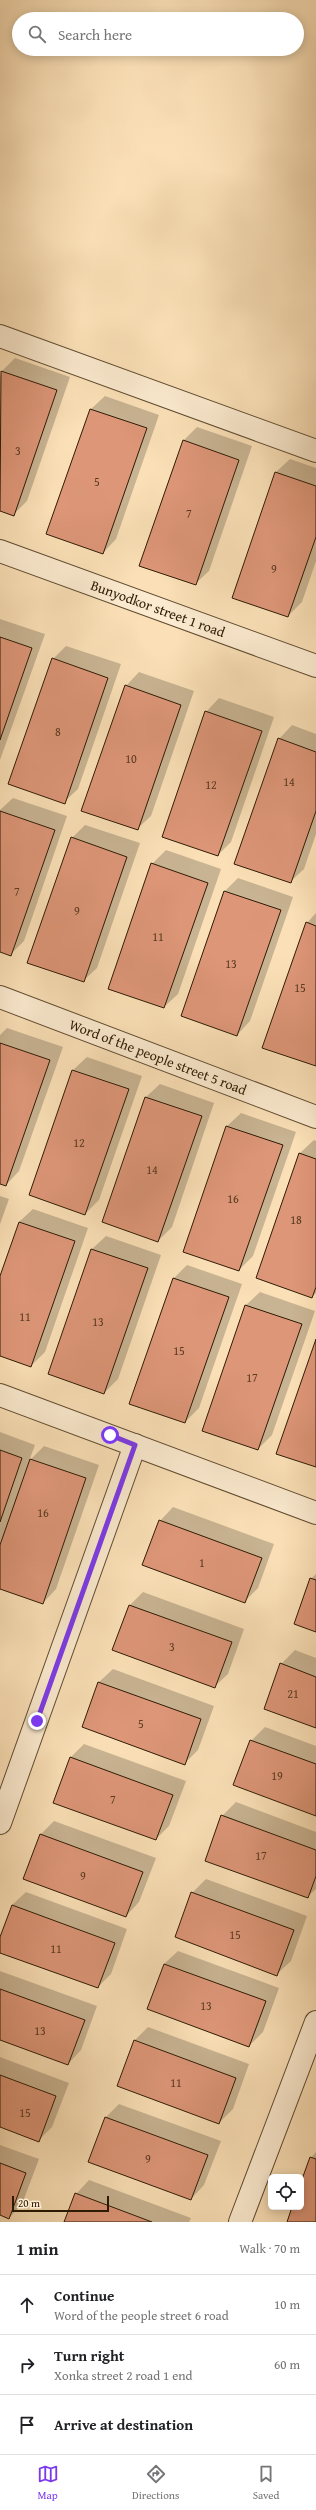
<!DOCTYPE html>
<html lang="en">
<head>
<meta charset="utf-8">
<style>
  :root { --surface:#fff; --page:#f6f6f6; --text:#202124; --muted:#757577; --line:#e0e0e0; --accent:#7c3aed }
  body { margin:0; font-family:"Gentium Book Plus",serif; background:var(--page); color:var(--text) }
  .controls { position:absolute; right:12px; bottom:12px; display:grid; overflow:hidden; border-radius:6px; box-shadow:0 2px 10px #0003 }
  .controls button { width:36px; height:36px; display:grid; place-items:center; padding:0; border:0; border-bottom:1px solid var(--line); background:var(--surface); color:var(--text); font:20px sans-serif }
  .scale { position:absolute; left:12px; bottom:10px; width:97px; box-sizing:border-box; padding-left:4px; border:2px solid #2e1b04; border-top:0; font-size:11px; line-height:14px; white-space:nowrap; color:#2e1b04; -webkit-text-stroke:3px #fcebd0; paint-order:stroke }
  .stop { position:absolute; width:12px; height:12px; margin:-9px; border:3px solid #7c3aed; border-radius:50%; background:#fff }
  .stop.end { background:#7c3aed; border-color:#fff; box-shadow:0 1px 4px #0008 }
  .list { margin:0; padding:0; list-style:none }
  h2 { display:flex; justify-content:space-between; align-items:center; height:52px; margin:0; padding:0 16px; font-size:17px }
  h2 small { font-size:13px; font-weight:400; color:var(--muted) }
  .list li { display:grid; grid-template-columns:26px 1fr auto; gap:12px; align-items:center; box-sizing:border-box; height:60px; padding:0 16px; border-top:1px solid var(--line) }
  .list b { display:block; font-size:15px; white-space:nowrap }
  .list p { margin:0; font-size:13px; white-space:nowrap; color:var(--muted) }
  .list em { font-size:13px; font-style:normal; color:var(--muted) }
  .icon { flex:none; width:22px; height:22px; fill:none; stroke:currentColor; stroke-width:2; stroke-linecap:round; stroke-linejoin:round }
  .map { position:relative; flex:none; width:316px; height:2222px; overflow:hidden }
  .search { position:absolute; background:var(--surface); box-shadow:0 2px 10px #0003; left:12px; right:12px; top:12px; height:44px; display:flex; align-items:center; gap:10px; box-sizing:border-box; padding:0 14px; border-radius:22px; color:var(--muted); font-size:15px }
  .sheet { height:232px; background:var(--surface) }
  nav { display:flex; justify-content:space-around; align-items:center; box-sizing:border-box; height:56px; border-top:1px solid var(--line); background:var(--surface); font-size:11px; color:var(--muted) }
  nav a { display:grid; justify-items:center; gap:2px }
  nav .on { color:var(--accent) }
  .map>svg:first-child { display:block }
</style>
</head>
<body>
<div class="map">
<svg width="316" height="2222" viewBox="0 0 316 2222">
  <rect width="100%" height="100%" fill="#fbe0b7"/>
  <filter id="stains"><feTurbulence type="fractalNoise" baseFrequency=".005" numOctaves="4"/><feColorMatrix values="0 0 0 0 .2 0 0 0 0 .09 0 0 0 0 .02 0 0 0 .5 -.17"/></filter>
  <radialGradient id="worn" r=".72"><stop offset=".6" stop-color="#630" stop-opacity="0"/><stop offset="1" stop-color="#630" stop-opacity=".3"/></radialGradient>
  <!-- shadow -->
  <g fill="#0003">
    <path d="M15,358l55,19 -43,124 -13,13 -14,-4v-133l2,-6z"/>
    <path d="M105,396l54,19 -43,124 -13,14 -12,-144z"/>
    <path d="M197,427l55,19 -43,125 -14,13 -12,-143z"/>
    <path d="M290,459l26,9v93l-14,41 -14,14 -12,-144z"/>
    <path d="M0,619l45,15 -45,126z"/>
    <path d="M66,646l55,18 -43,125 -14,13 -11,-143z"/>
    <path d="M139,672l55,19 -43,125 -14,13 -11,-143z"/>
    <path d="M219,698l55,19 -43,125 -13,13 -12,-143z"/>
    <path d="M292,725l24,9v100l-12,35 -14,13 -11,-143z"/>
    <path d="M13,798l54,18 -43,125 -13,13 -11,-3v-141z"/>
    <path d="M85,825l55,18 -43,125 -14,13 -11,-143z"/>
    <path d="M166,850l55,19 -43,125 -14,13 -12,-143z"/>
    <path d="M238,878l55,19 -43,124 -13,14 -12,-144z"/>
    <path d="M316,913v152l-9,-142z"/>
    <path d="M7,1028l56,19 -44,124 -13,14 -6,-2v-148z"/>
    <path d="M87,1057l55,19 -43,124 -14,14 -55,-19 43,-125z"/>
    <path d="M160,1084l54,19 -42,124 -14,14 -55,-19 43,-125z"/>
    <path d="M241,1113l55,19 -43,124 -14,14 -12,-144z"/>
    <path d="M314,1140l2,1v152l-4,4 -12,-144z"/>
    <path d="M0,1196l9,3 -9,25z"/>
    <path d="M33,1209l55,19 -43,124 -14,14 -31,-11v-76l19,-57z"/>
    <path d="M106,1236l55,19 -43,124 -14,14 -55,-19 43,-125z"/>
    <path d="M187,1265l55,19 -43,124 -14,14 -11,-144z"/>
    <path d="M260,1292l55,19 -43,124 -14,14 -12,-144z"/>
    <path d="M0,1432l35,13 -6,16 15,-15 55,19 -43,124 -13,14 -43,-15z"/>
    <path d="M173,1507l101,37 -16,44 -14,14 -84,-81z"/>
    <path d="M316,1574v57l-5,-52z"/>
    <path d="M143,1592l101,37 -16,45 -14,13 -101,-37 17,-45z"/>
    <path d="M295,1650l21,8v69l-35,-63z"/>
    <path d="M113,1669l101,37 -16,44 -14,14 -101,-38 16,-44z"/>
    <path d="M265,1727l51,19v69l-65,-74z"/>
    <path d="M84,1744l102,37 -17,45 -13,13 -102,-37 17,-45z"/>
    <path d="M236,1802l80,30v57l-9,8 -85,-81z"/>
    <path d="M54,1821l102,37 -17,44 -13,14 -85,-82z"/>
    <path d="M206,1879l101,37 -16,45 -14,13 -85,-81z"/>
    <path d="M26,1892l101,37 -16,45 -13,13 -98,-35v-12l12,-35z"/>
    <path d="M178,1951l101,37 -16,44 -14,14 -85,-82z"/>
    <path d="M0,1971l97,35 -16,44 -13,14 -68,-25z"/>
    <path d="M148,2027l101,37 -16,45 -14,14 -85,-82z"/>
    <path d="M0,2057l69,26 -17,44 -13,13 -39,-14z"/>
    <path d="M119,2104l102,37 -17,44 -13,14 -85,-82z"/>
    <path d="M0,2145l39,14 -17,45 -13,14 -9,-4z"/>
    <path d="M316,2152v70h-28l6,-15h7v-22l10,-27z"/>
    <path d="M89,2180l102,38 -2,4h-123l10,-28z"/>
  </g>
  <!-- building -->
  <g fill="#dd9678" stroke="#2e1b04">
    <path d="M1,371l56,19 -43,126 -14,-5z"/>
    <path d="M90,409l57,19 -44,126 -57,-20z"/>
    <path d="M183,440l56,20 -43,125 -57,-19z"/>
    <path d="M275,472l41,14v51l-28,80 -56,-19z"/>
    <path d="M0,637l32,11 -32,92z"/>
    <path d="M52,658l56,20 -43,126 -57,-20z"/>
    <path d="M125,685l56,20 -43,125 -57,-19z"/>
    <path d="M205,711l57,20 -44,125 -56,-19z"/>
    <path d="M278,738l38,14v59l-25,72 -57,-19z"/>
    <path d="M0,811l55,19 -44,126 -11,-4z"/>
    <path d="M71,837l56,20 -43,125 -57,-19z"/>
    <path d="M151,863l57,20 -44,125 -56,-19z"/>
    <path d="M224,891l57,19 -44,126 -56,-20z"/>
    <path d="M306,922l10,4v140l-54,-18z"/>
    <path d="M0,1043l50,17 -44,126 -6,-2z"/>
    <path d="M72,1070l57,19 -44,126 -56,-20z"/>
    <path d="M145,1097l57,19 -44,126 -56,-20z"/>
    <path d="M226,1126l57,19 -44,126 -56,-19z"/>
    <path d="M299,1153l17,6v128l-4,11 -56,-20z"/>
    <path d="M19,1222l56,19 -44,126 -31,-11v-80z"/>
    <path d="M91,1249l57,19 -44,126 -56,-20z"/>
    <path d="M173,1278l56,19 -44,126 -56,-19z"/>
    <path d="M245,1305l57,19 -44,126 -56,-19z"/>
    <path d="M316,1339v128l-40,-13z"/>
    <path d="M0,1450l22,8 -22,64z"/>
    <path d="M30,1459l56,19 -43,126 -43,-15v-44z"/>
    <path d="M159,1520l103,38 -17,45 -103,-38z"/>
    <path d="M310,1578l6,2v52l-22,-8z"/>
    <path d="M129,1605l103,37 -17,46 -103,-38z"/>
    <path d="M280,1663l36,14v51l-52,-19z"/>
    <path d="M98,1682l103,37 -16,46 -103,-38z"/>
    <path d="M250,1740l66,24v52l-83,-31z"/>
    <path d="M70,1757l103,38 -17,45 -103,-37z"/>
    <path d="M221,1815l95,35v26l-8,22 -103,-37z"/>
    <path d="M40,1834l103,38 -17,45 -103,-38z"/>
    <path d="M191,1892l103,38 -17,46 -102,-39z"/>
    <path d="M12,1905l103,38 -17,45 -98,-35v-16z"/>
    <path d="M164,1964l102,37 -17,46 -102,-38z"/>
    <path d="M0,1989l85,31 -17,45 -68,-25z"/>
    <path d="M134,2040l102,38 -17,46 -102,-38z"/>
    <path d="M0,2075l56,21 -17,46 -39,-15z"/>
    <path d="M105,2117l103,38 -17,45 -103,-38z"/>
    <path d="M310,2157l6,2v63h-29l5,-15h9v-25z"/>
    <path d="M0,2163l26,10 -17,46 -9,-4z"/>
    <path d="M75,2193l77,29h-88z"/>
  </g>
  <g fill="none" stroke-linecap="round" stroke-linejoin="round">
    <defs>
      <g id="minor">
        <path d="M0,336l316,115"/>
        <path id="s1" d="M0,551l316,115"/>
        <path id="s2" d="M0,997l316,120"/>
        <path d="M0,1395l316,118"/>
        <path d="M0,1823l135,-378"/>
        <path d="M240,2222l76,-200"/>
      </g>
    </defs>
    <!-- minor casing -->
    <use href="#minor" stroke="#614c31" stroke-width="24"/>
    <!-- minor -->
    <use href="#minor" stroke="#fcebd0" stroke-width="22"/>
  </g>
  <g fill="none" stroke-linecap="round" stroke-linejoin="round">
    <!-- route -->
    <path stroke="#7c3aed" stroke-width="5" d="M37,1721l98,-276 -25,-10"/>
  </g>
  <g text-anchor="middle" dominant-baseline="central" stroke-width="3" stroke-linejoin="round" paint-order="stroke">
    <!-- number labels -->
    <g font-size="12" fill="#5a3a21">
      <text x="18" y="450">3</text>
      <text x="97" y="481">5</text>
      <text x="189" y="513">7</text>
      <text x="274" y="568">9</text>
      <text x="58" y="731">8</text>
      <text x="131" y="758">10</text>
      <text x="289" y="781">14</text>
      <text x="211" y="784">12</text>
      <text x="17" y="891">7</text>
      <text x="77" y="910">9</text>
      <text x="158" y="936">11</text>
      <text x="231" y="963">13</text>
      <text x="300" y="987">15</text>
      <text x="79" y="1142">12</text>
      <text x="152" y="1169">14</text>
      <text x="233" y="1198">16</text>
      <text x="296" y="1219">18</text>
      <text x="25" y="1316">11</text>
      <text x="98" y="1321">13</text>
      <text x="179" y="1350">15</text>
      <text x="252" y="1377">17</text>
      <text x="43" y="1512">16</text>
      <text x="202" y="1562">1</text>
      <text x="172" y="1646">3</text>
      <text x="293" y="1693">21</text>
      <text x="141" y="1723">5</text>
      <text x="277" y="1775">19</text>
      <text x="113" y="1799">7</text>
      <text x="261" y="1855">17</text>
      <text x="83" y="1875">9</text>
      <text x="235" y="1934">15</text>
      <text x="56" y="1948">11</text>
      <text x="206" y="2005">13</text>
      <text x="40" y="2030">13</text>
      <text x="176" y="2082">11</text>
      <text x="25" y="2112">15</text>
      <text x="148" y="2158">9</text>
    </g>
    <!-- street labels -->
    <g font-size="14" fill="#2e1b04" stroke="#fcebd0">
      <text stroke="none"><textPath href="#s1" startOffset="168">Bunyodkor street 1 road</textPath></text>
      <text stroke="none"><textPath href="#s2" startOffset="169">Word of the people street 5 road</textPath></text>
    </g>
  </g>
  <rect width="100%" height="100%" filter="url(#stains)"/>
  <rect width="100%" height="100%" fill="url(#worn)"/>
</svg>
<div class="controls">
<button><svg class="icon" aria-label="locate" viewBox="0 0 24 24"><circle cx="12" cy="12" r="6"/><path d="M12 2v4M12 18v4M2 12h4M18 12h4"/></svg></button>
</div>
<div class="scale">20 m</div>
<div class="stop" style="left:110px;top:1435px"></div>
<div class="stop end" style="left:37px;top:1721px"></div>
<div class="search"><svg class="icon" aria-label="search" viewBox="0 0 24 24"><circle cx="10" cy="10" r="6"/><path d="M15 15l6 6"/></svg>Search here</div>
</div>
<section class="sheet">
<h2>1 min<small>Walk · 70 m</small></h2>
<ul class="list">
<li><svg class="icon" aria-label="ahead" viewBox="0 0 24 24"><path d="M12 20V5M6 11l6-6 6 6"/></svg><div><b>Continue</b><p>Word of the people street 6 road</p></div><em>10 m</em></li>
<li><svg class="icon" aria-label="right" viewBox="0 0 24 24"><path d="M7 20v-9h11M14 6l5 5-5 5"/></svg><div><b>Turn right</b><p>Xonka street 2 road 1 end</p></div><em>60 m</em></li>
<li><svg class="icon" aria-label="arrive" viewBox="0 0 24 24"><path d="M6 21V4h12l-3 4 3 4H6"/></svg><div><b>Arrive at destination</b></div></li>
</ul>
</section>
<nav>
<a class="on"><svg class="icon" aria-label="map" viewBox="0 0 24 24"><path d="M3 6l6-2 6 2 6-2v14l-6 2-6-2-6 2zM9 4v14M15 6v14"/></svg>Map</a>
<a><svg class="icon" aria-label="directions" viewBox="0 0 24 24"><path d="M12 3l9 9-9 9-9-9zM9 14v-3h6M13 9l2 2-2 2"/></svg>Directions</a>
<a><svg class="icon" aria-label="saved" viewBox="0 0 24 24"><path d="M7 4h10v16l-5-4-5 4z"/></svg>Saved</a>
</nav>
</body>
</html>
